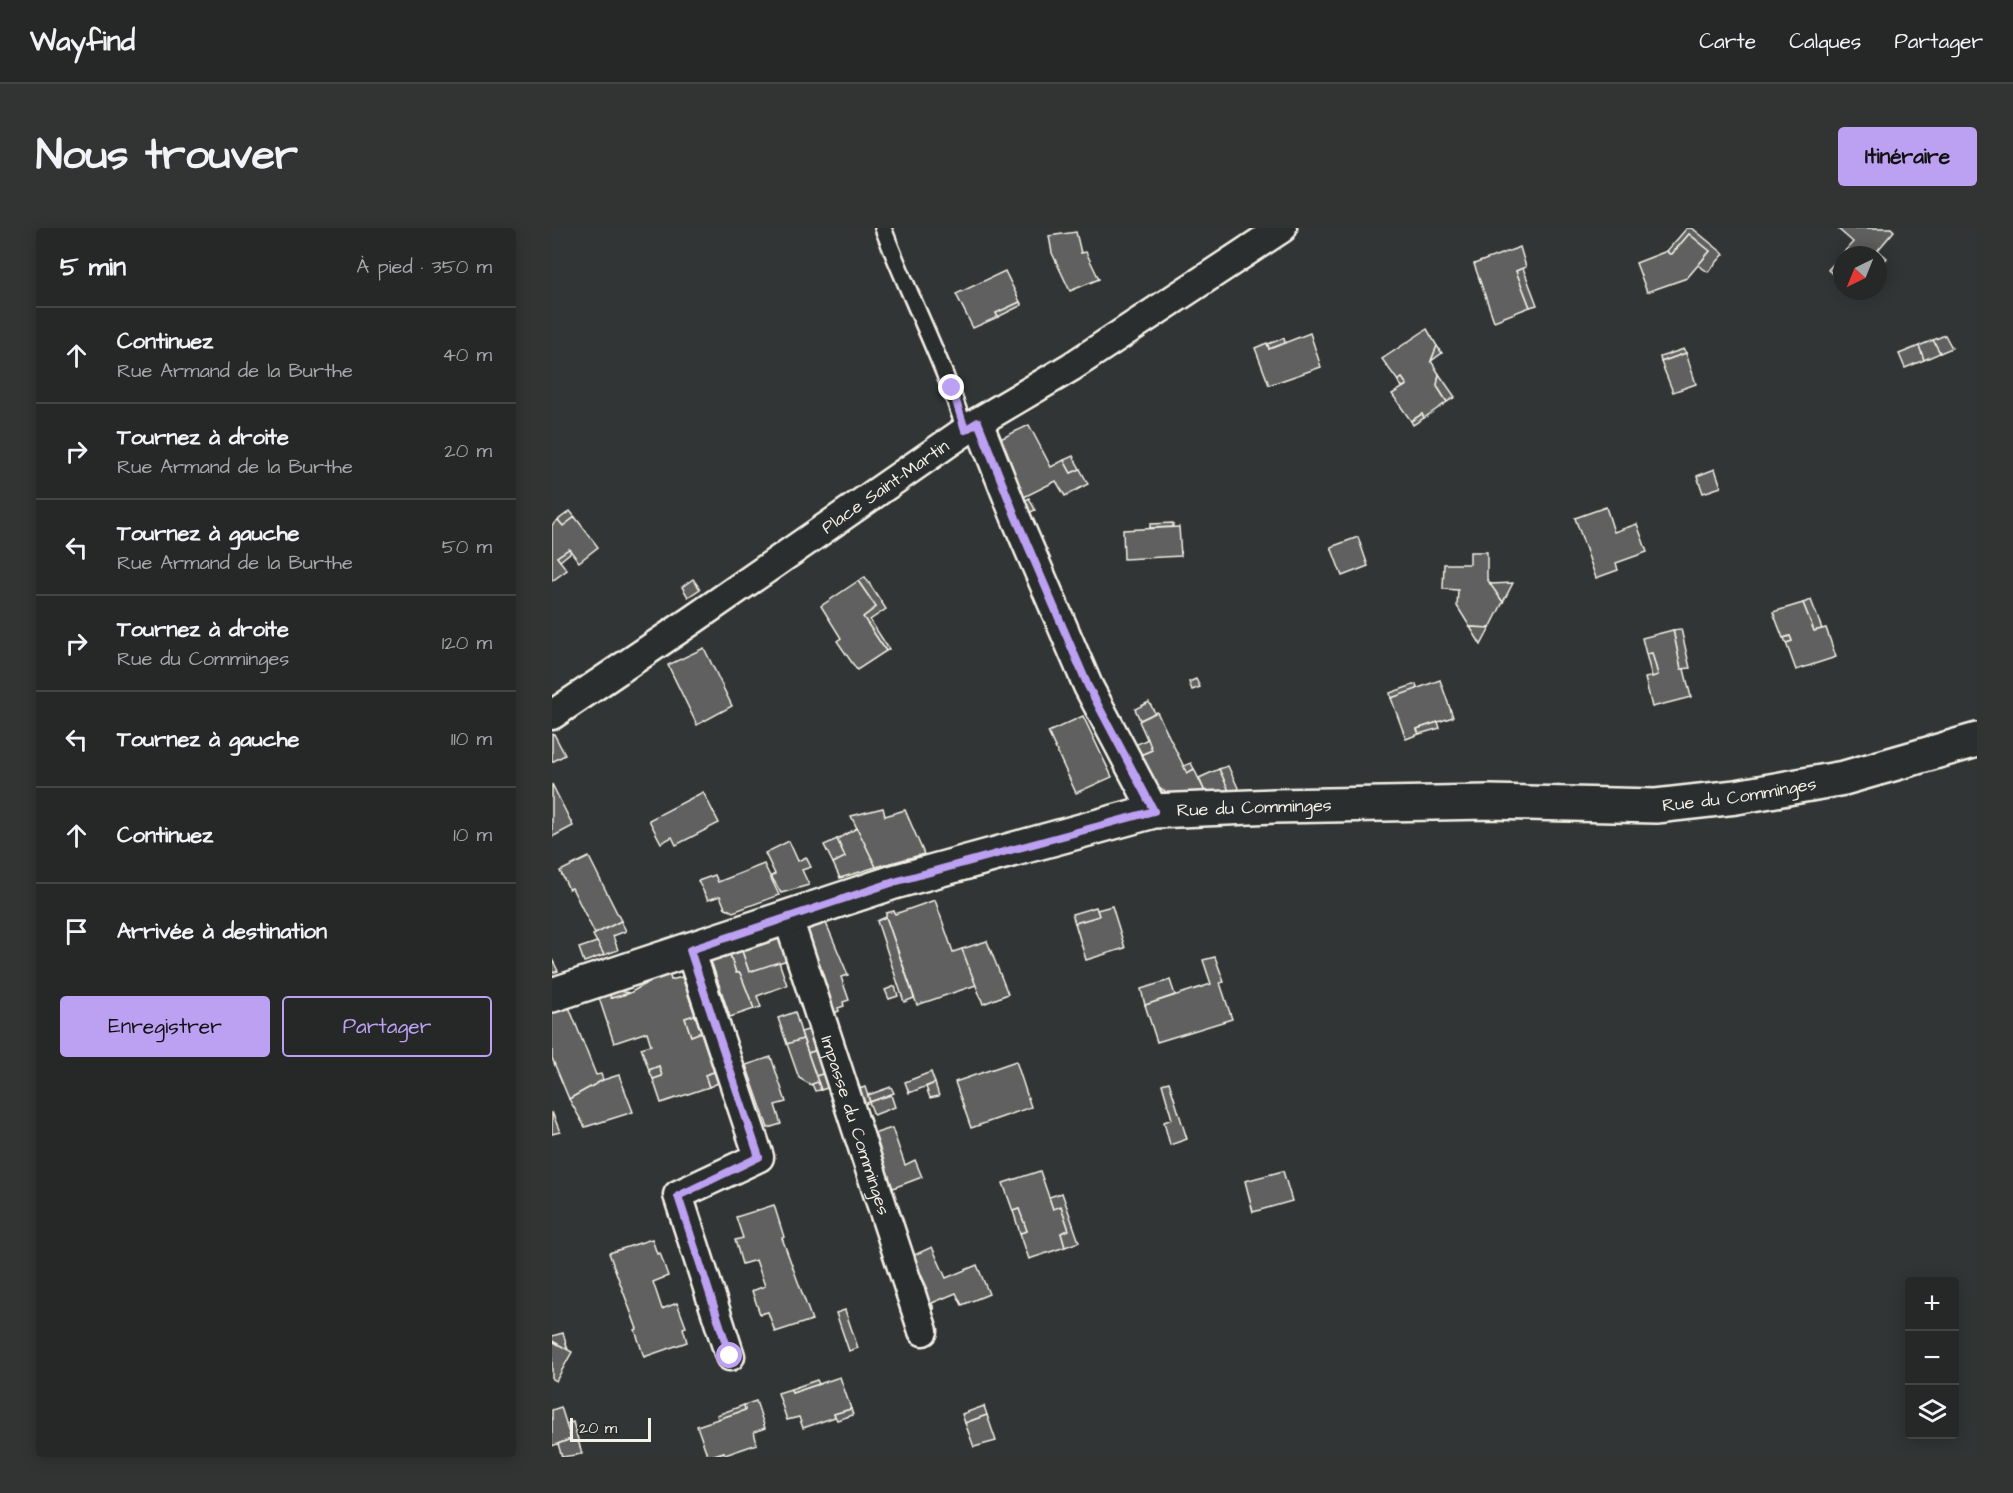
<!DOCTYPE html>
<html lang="fr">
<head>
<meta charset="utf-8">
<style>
  :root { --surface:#262828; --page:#323434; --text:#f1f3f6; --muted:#a4a6a8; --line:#424445; --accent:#bca0f2 }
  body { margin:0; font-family:"Architects Daughter",sans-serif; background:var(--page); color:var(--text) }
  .controls { position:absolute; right:18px; bottom:18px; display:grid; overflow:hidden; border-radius:6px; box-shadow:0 3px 15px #0003 }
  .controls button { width:54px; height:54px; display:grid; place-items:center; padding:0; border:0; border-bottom:2px solid var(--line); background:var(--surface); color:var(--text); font:30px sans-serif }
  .compass { position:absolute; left:1281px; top:18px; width:54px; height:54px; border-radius:50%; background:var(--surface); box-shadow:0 3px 15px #0003; rotate:223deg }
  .scale { position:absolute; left:18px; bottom:15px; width:81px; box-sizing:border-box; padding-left:6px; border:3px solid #f4f1e8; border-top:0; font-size:16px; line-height:21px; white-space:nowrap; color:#f4f1e8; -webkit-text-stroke:4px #2a2d2e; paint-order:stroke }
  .stop { position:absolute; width:18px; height:18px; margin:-14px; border:4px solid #bca0f2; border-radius:50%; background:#fff }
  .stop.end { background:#bca0f2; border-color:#fff; box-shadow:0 2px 6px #0008 }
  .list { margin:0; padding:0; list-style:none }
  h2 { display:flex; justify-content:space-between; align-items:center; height:78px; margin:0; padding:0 24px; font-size:26px }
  h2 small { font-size:20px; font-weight:400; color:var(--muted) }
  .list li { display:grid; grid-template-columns:39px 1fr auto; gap:18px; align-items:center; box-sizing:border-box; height:96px; padding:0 24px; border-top:2px solid var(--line) }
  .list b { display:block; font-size:22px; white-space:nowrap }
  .list p { margin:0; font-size:20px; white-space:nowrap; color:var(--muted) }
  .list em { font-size:20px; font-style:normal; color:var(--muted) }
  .actions { display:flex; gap:12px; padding:18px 24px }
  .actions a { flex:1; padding:14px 0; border:2px solid var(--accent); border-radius:6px; text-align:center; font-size:21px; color:var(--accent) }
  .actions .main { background:var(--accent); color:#111 }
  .icon { flex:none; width:33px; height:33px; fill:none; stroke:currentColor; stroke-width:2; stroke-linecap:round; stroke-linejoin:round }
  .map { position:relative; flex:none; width:1425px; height:1229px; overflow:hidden; border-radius:6px }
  header { display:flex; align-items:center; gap:36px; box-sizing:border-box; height:84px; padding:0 30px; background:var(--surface); border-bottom:2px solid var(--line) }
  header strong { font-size:28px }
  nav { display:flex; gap:33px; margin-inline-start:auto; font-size:21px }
  .intro { display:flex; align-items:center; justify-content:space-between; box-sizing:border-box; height:144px; padding:0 36px }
  h1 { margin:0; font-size:42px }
  .button { padding:15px 27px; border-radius:6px; background:var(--accent); color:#111; font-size:21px; font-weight:700 }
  main { display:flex; gap:36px; padding:0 36px }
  aside { flex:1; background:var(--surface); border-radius:6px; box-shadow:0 3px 15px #0003 }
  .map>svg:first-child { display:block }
</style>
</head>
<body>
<header>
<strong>Wayfind</strong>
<nav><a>Carte</a><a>Calques</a><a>Partager</a></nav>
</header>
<div class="intro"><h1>Nous trouver</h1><a class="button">Itinéraire</a></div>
<main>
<aside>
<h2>5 min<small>À pied · 350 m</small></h2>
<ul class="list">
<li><svg class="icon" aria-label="ahead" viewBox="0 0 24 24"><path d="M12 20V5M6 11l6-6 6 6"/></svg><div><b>Continuez</b><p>Rue Armand de la Burthe</p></div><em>40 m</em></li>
<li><svg class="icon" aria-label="right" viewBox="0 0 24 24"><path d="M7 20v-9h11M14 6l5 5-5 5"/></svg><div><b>Tournez à droite</b><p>Rue Armand de la Burthe</p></div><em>20 m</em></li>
<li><svg class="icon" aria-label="left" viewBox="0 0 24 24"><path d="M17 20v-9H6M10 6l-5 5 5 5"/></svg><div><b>Tournez à gauche</b><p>Rue Armand de la Burthe</p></div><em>50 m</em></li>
<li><svg class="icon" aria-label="right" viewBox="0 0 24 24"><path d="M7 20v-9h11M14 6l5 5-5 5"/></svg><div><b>Tournez à droite</b><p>Rue du Comminges</p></div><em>120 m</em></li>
<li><svg class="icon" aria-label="left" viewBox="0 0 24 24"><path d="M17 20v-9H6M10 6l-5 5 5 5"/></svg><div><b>Tournez à gauche</b></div><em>110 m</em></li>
<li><svg class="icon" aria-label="ahead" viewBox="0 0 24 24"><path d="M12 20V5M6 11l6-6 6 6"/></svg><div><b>Continuez</b></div><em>10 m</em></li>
<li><svg class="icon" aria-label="arrive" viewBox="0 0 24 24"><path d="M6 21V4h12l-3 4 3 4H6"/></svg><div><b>Arrivée à destination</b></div></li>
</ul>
<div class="actions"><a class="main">Enregistrer</a><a>Partager</a></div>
</aside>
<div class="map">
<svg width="1425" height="1229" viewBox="0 0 1425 1229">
  <rect width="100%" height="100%" fill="#323535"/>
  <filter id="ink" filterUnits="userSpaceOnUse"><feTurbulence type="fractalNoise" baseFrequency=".0167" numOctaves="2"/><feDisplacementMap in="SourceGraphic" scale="12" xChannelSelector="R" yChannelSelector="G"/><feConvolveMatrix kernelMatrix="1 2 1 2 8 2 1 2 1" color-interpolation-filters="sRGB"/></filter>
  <g filter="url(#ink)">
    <!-- building -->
    <g fill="#5f605f" stroke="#f4f1e8" stroke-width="1.5">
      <path d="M1135,0h5l32,26 -16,18 -10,-7 12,-14 -21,-17 -17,20h-3l-2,-3z"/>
      <path d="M1285,0h54l3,3 -16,19 9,8 -9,10v-13h-36v27l-14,-12 25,-28z"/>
      <path d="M524,4l5,21 5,-1 13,27 -29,12 -18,-38 -3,-17z"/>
      <path d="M1137,6l21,17 -23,27 -40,14 -11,-29 31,-12 2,3h3z"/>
      <path d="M968,19l6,20 -10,4 14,36 -36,14 -20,-57z"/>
      <path d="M971,40l14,37 -7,2 -14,-36z"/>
      <path d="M453,43l15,31 -24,11 2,4 -25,11 -17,-34z"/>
      <path d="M468,74l2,3 -24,12 -2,-4z"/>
      <path d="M875,101l10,17 -6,15 8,13 -2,12 10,16 -23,16 -2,-4 -11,7 -19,-27 15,-9 -5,-7 -4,3 -16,-22z"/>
      <path d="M758,105l11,34 -52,18 -14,-37 12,-5 2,6z"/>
      <path d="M1393,107l7,13 -12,5 -7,-13z"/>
      <path d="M732,110l1,5 -16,6 -1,-5z"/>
      <path d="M1381,112l7,13 -16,7 -5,-14z"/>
      <path d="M885,118l5,7 -11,8z"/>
      <path d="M1367,118l5,14 -19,8 -6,-14z"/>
      <path d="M1132,121l2,4 -25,9 -1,-5z"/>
      <path d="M1134,125l10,31 -23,8 -12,-30z"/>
      <path d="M887,146l16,23 -8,5 -10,-16z"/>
      <path d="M850,150l5,7 -5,2 -4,-6z"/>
      <path d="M870,186l2,4 -11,7 -2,-4z"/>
      <path d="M477,197l22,42 13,-7 7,13 9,-4 8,15 -23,12 -9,-15 -34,17 -30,-55z"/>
      <path d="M521,228l7,13 -9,4 -7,-13z"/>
      <path d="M1163,241l6,18 -18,6 -6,-17z"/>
      <path d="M477,270l6,12 -8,4 -6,-11z"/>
      <path d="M1054,279l8,25 23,-8 10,28 -31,11 2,7 -22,8 -21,-60z"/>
      <path d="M18,283l5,6 -12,9 -5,-6z"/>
      <path d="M23,289l23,30 -19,15 -10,-13 -12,8 10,13 -15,11v-56l6,-5 5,6z"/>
      <path d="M621,295v4l-23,1v-4z"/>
      <path d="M627,299l2,29 -57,3 -1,-29z"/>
      <path d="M806,309l10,29 -26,10 -11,-29z"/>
      <path d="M17,321l2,3 -11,9 -3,-4z"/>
      <path d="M918,324h17v27l16,23 -13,26 -20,-1 -13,-21 1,-16 -15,-1 1,-25h26z"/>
      <path d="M313,349l21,32 -16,11 19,29 -3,2 -23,-34 13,-10 -18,-26z"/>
      <path d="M141,351l7,10 -12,8 -6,-10z"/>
      <path d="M306,353l18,26 -13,10 23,34 -29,19 -20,-29 4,-3 -20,-32z"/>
      <path d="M961,355l-10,19 -13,-18z"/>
      <path d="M1259,372l11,29 -8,2 -11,-28z"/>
      <path d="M1251,375l11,28 12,-3 10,29 -40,13 -10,-27 6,-2 -2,-5 -7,2 -10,-26z"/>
      <path d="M918,399l20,1 -9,17z"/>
      <path d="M1129,401l9,39 -9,1 -8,-39z"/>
      <path d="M1121,402l8,39h3l7,28 -39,10 -7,-29 13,-3 -6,-22 -6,1 -4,-16z"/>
      <path d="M1238,408l2,5 -6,2 -2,-5z"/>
      <path d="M152,420l28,58 -35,19 -29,-60z"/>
      <path d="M1100,425l6,22 -6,2 -6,-23z"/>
      <path d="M644,451l4,8 -8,3 -3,-8z"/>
      <path d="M888,452l13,37 -36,12 2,5 -13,5 -15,-41z"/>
      <path d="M864,456l1,5 -26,9 -1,-5z"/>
      <path d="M597,474l6,11 -15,7 -5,-11z"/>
      <path d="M605,484l30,61 7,-4 12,25h-34l-8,-3 -7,-6 -17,-30 12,-5 -13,-29z"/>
      <path d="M531,488l29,61 -36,16 -28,-61z"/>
      <path d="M886,494l2,6 -21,6 -2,-5z"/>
      <path d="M2,506l11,21 -13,7v-27z"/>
      <path d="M596,511l4,11 -12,5 -5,-10z"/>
      <path d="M639,535l3,6 -7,4 -3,-7z"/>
      <path d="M676,538l11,24 -10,1 -10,-22z"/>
      <path d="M667,541l10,22 -23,3 -7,-16z"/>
      <path d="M0,556l21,42 -21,11z"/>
      <path d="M151,564l16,31 -43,22 -4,-8 -11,6 -12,-23z"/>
      <path d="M331,580l2,8 20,-6 19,44 -48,13 -25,-51z"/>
      <path d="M305,600l19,39 -36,11 -7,-15 12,-6 -8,-18z"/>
      <path d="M285,611l8,18 -12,6 -9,-18z"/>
      <path d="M237,613l9,20 8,-4 5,10 -9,3 7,15 -28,8 -10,-17 4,-2 -10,-21z"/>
      <path d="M37,629l32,64 -26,13 -23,-46 -3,1 -9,-18z"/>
      <path d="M212,636l15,31 -46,17 -8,-4 -5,-12 -12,4 -10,-19 17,-6 3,7z"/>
      <path d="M383,672l18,52 9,-3 14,36 -59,20 -31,-88v-4l8,-2 1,3z"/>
      <path d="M560,678l13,42 -39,12 -11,-37 24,-7 -2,-6z"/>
      <path d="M544,679l3,9 -24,7 -3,-9z"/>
      <path d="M271,688l25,59 -7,2 8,23 -6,2 1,4 -6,2 1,3 -8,3 -10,-28 4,-1 -25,-59z"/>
      <path d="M334,689l28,81 -10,4 -27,-81z"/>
      <path d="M69,693l5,10 -13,5 5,14 -14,5 -11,-20z"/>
      <path d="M230,705l9,26 -42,13 -8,-24z"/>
      <path d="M435,713l21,53 -25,10 -21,-55z"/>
      <path d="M45,714l7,13 -20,7 -5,-14z"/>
      <path d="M189,720l8,24 30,-10 8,23 -30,11 4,11 -7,2 -14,-36h-4l-7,-21z"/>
      <path d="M177,724l7,21h4l14,36 -24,8 -20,-59z"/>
      <path d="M663,729l9,25 -4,1 12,36 -75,23 -12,-37 66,-21 -8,-24z"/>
      <path d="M0,731l6,12 -6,2z"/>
      <path d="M116,742l3,10 11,-3 13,38 -10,3 6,18 10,-4 13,40 -9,3 4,12 -48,16 -8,-24 9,-3 -3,-10 -10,4 -8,-22 10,-3 -4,-13 -33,11 -17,-51 11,-3 3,9 19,-5z"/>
      <path d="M618,752l5,15 -30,10 -4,-16z"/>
      <path d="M343,758l3,10 -9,3 -4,-9z"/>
      <path d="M56,761l22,4 -19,5z"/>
      <path d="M15,774l29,73 5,-1 2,6 -34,19 -17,-41v-51z"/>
      <path d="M243,784l8,27 -16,5 -9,-26z"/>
      <path d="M143,787l6,17 -10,4 -6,-18z"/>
      <path d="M269,798l6,21 -19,6 -7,-21z"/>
      <path d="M251,811l15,43 -7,3 -12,-7 -12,-34z"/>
      <path d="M275,819l8,23 -19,6 -8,-23z"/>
      <path d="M219,829l15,45 -11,3 6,19 -13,4 -22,-63z"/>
      <path d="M464,833l15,46 -60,21 -16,-46z"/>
      <path d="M107,838l3,10 -9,3 -4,-9z"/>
      <path d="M283,842l4,14 -18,6 -5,-14z"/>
      <path d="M162,844l4,11 -9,4 -4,-12z"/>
      <path d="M379,844l4,11 -26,10 -4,-11z"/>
      <path d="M67,847l14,37 -48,15 -16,-28 34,-19z"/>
      <path d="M266,854l3,8 -6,1 -3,-7z"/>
      <path d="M617,854l18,57 -17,6 -6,-23 8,-3 -10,-35z"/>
      <path d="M383,855l4,13 -9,2 -4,-11z"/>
      <path d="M313,859l5,15 -5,2 -6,-4 -3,-10z"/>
      <path d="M339,859l3,6 -24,9 -2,-7z"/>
      <path d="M339,867l4,12 -21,8 -5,-13z"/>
      <path d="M0,884l8,20 -8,2z"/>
      <path d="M340,900l13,37 10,-5 7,17 -34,13 -18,-55z"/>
      <path d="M488,943l13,38 8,-3 8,24 -8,3 4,14 -36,12 -9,-26 7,-2 -8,-22 -6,2 -10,-28z"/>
      <path d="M731,943l9,30 -39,11 -8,-31z"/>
      <path d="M510,965l17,49 -14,5 -4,-14 8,-3 -8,-24 -8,3 -4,-12z"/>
      <path d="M222,977l10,32 -2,1 30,82 -37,12 -7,-20 -8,2 -8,-23 13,-5 -9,-26 -14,4 -7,-24 8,-2 -7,-21z"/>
      <path d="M467,981l8,22 -7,2 -7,-22z"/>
      <path d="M100,1011l5,15 3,-1 8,23 -15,6 9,27 15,-6 9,24 -3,1 4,14 -43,15 -9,-27 2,-1 -28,-76z"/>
      <path d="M380,1019l14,31 31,-13 12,29 -27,11 -6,-12 -24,10 2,6 -5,2 -5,-13 3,-11 -15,-31z"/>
      <path d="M293,1082l13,38 -9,3 -13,-38z"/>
      <path d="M11,1105l5,17 -16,-9v-5z"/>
      <path d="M0,1113l20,11 -16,29 -4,-2z"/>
      <path d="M288,1149l11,32 -17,5 1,3 -32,11 -4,-11 -12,3 -9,-27 13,-4 1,4z"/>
      <path d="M265,1152l2,4 -27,9 -1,-4z"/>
      <path d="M204,1173l9,27 -11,4 3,12 -32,11 -1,-3 -16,5 -11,-31 48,-16 -1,-5z"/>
      <path d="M192,1177l1,5 -27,9 -1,-4z"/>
      <path d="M432,1178l3,9 -22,8 -3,-9z"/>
      <path d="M9,1179l10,32 -19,7v-36z"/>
      <path d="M299,1181l2,6 -16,5 -3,-6z"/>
      <path d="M435,1187l9,26 -22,6 -9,-24z"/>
      <path d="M21,1194l9,32 -20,3 -4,-13 13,-5 -5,-15z"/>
      <path d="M172,1224l2,5h-17z"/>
    </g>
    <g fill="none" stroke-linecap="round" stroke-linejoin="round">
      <defs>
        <path id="lane" d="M331,0c26,68 60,133 82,202"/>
        <g id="street">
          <path d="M426,194l38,96 72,168 66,125"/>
          <path id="s1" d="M0,487l139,-94 287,-199 93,-55 211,-139"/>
          <path id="s2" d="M236,690l135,413"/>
          <path d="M138,722l69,207 -81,38 52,161"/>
        </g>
        <g id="secondary">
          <path id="s3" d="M0,767l342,-113 260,-71 121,-5 214,-4 167,4 80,-9 108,-19 133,-38"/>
        </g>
      </defs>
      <!-- lane casing -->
      <use href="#lane" stroke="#f4f1e8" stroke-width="20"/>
      <!-- street casing -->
      <use href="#street" stroke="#f4f1e8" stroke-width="33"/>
      <!-- secondary casing -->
      <use href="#secondary" stroke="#f4f1e8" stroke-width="38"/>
      <!-- lane -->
      <use href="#lane" stroke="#2a2d2e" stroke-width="15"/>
      <!-- street -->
      <use href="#street" stroke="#2a2d2e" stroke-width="28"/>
      <!-- secondary -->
      <use href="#secondary" stroke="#2a2d2e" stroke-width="33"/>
    </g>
  </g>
  <g fill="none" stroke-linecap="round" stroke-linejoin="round" filter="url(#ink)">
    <!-- route -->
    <path stroke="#bca0f2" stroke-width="8" d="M178,1128l-52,-160 81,-39 -69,-207 204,-68 260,-71 -66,-125 -72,-168 -38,-96 -13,8 -13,-42"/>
  </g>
  <g text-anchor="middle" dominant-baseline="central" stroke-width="6" stroke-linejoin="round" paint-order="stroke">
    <!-- street labels -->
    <g font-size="18" fill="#f4f1e8" stroke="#2a2d2e">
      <text stroke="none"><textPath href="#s1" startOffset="404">Place Saint-Martin</textPath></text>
      <text stroke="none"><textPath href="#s3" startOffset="1216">Rue du Comminges</textPath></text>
      <text stroke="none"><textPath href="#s3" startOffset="730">Rue du Comminges</textPath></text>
      <text stroke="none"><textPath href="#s2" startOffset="218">Impasse du Comminges</textPath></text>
    </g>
  </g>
</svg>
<div class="controls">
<button>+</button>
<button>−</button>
<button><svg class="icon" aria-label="layers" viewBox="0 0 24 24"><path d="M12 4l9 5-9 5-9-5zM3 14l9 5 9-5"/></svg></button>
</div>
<svg class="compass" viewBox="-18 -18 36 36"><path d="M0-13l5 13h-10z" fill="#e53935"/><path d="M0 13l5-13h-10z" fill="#a4a6a8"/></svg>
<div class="scale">20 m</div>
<div class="stop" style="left:178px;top:1128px"></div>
<div class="stop end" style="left:400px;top:160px"></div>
</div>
</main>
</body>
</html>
